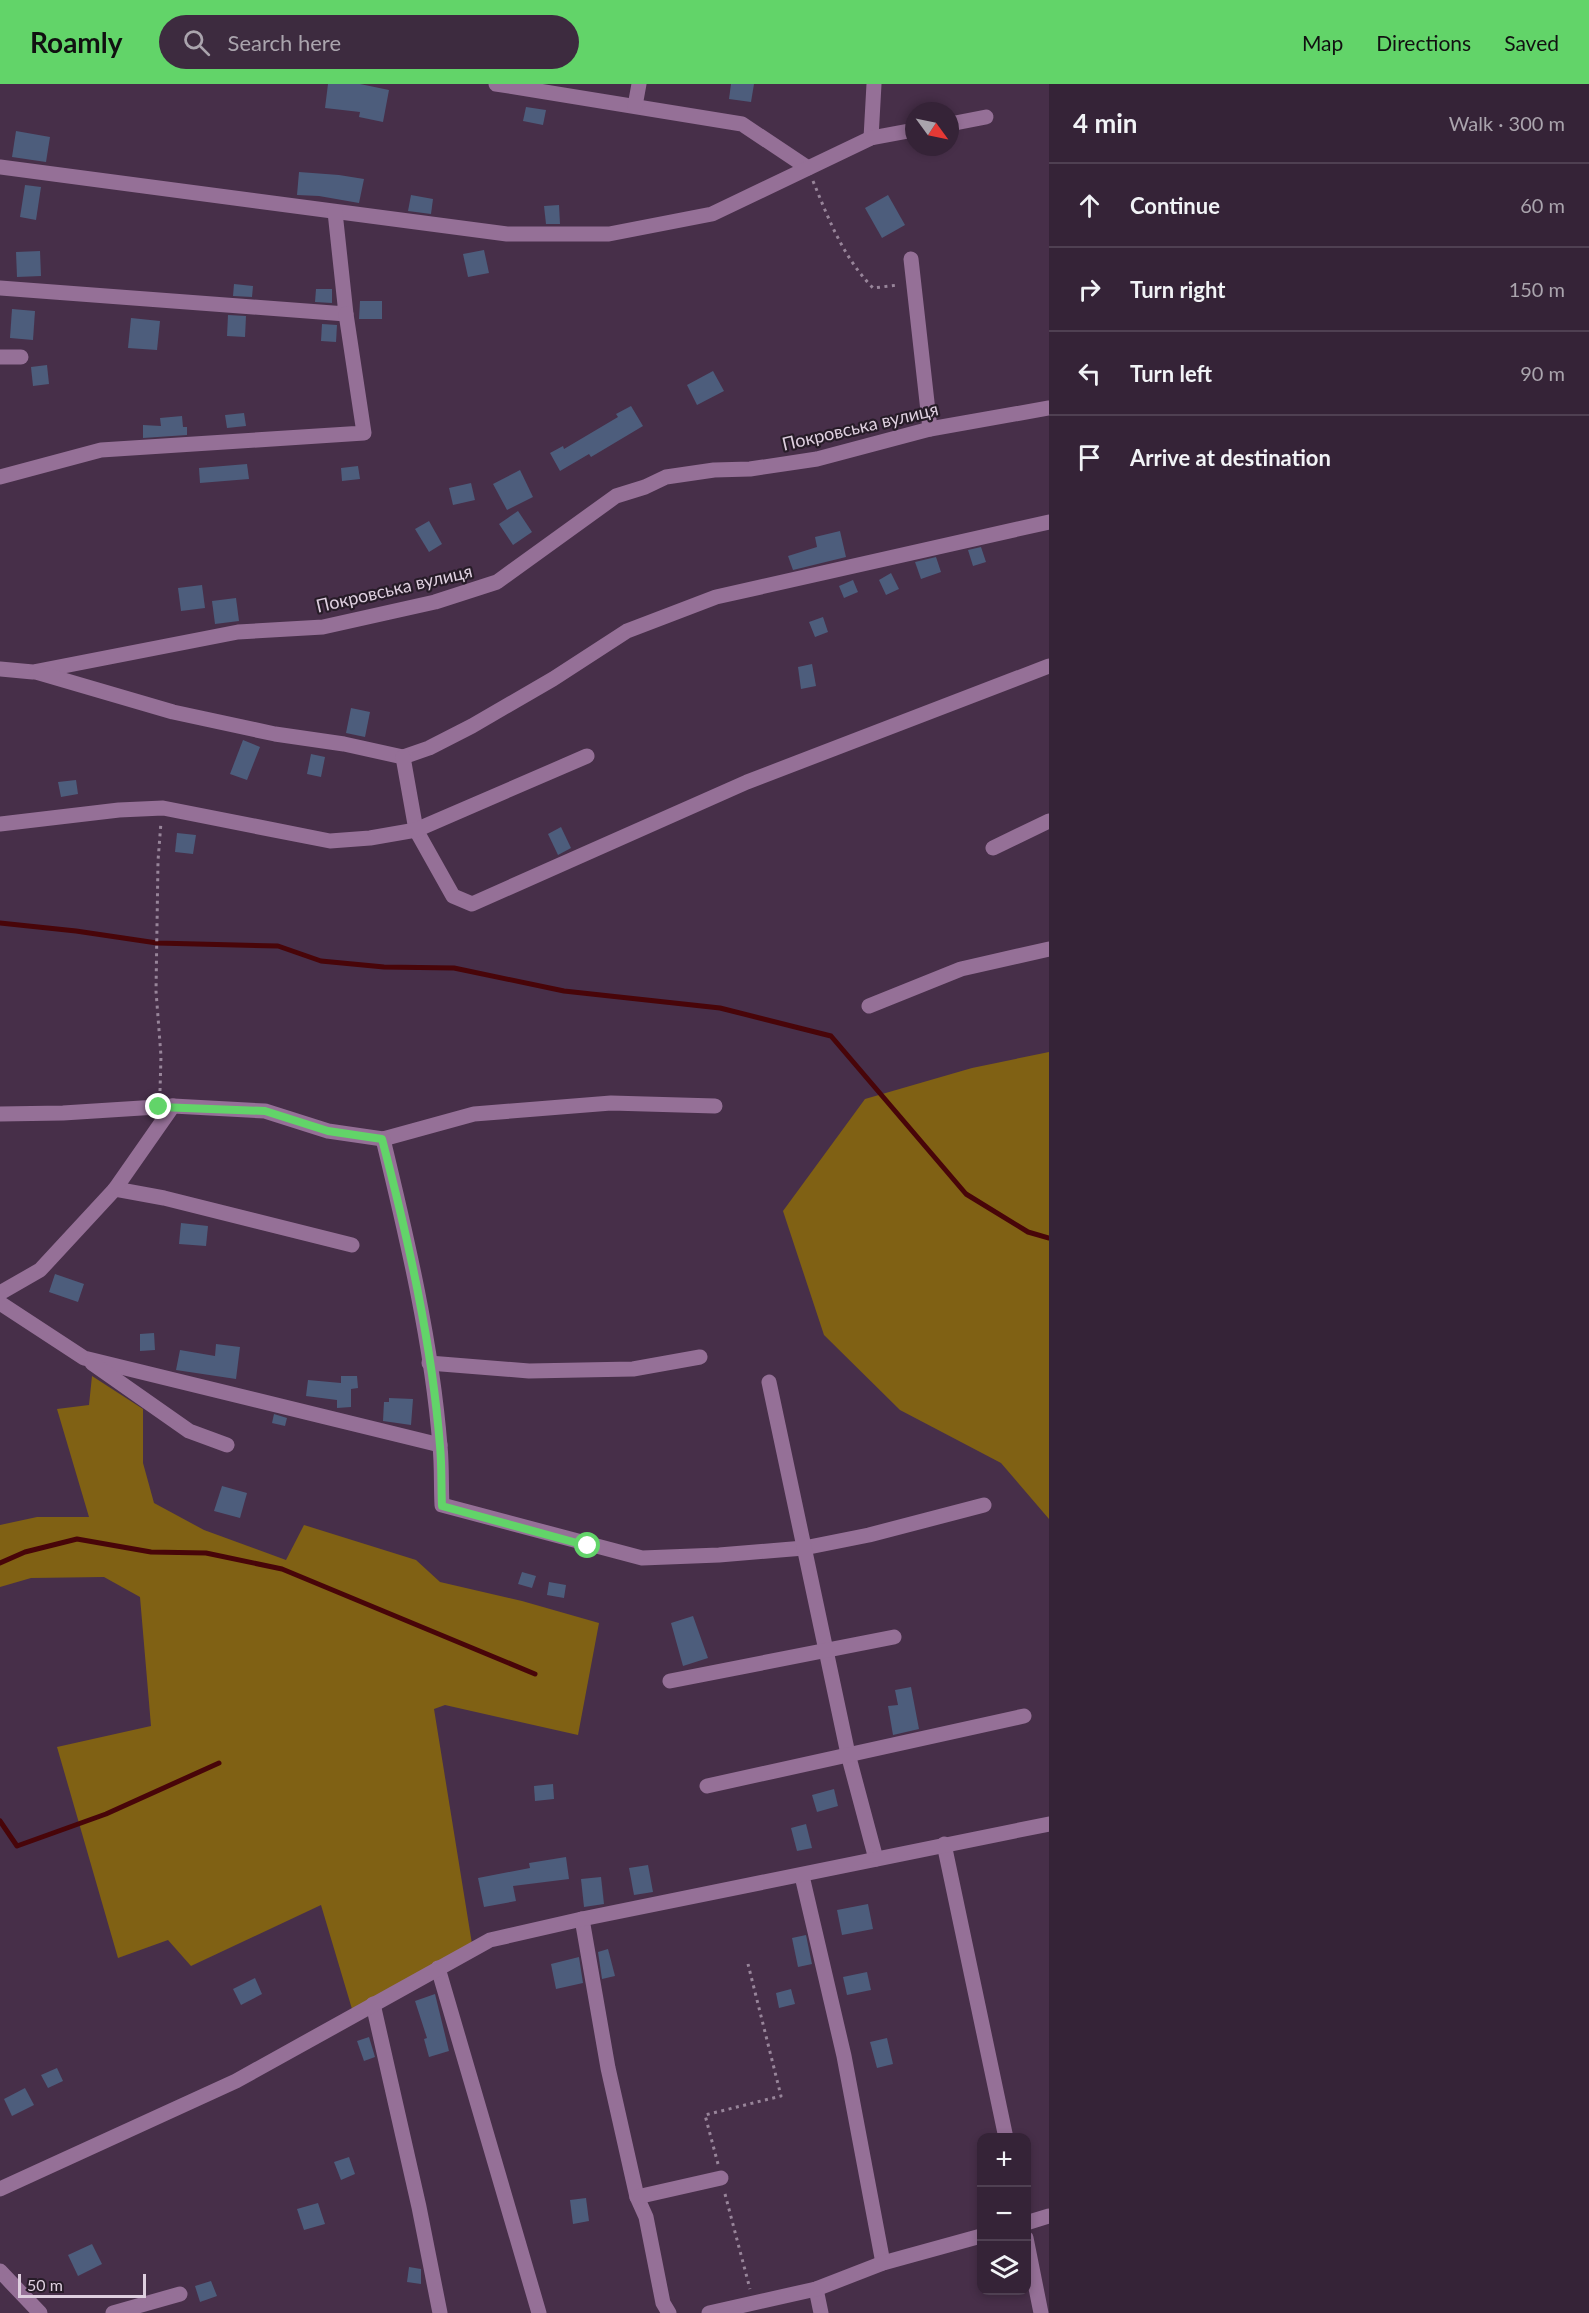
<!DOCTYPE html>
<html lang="en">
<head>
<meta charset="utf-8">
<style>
  :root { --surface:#352337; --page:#3d2b3f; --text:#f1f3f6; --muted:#aaa4ad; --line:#4f4052; --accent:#62d469 }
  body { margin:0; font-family:Lato,sans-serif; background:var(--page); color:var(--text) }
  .controls { position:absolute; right:18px; bottom:18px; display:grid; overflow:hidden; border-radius:12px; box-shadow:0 3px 9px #0003 }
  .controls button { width:54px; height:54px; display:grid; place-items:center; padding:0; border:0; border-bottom:2px solid var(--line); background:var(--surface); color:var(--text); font:30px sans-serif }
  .compass { position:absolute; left:905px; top:18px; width:54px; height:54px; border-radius:50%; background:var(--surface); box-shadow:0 3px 9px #0003; rotate:123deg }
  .scale { position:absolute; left:18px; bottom:15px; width:128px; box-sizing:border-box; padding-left:6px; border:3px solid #decfdf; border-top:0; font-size:16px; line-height:21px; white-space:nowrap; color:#decfdf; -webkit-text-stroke:4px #271c28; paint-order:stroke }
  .stop { position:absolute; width:18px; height:18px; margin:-14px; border:4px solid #62d469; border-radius:50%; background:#fff }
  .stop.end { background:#62d469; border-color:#fff; box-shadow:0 2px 6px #0008 }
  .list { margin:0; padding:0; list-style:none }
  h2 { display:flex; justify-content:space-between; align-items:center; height:78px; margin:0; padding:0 24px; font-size:26px }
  h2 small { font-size:20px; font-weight:400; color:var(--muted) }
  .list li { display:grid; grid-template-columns:39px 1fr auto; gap:18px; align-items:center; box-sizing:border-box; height:84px; padding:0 24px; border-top:2px solid var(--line) }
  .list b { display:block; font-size:22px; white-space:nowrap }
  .list em { font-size:20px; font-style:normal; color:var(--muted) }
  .icon { flex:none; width:33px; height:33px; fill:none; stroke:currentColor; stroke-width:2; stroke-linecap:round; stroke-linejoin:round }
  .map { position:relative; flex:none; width:1049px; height:2229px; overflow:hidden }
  header { display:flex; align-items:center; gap:36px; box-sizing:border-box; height:84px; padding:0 30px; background:var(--accent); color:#111 }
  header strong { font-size:28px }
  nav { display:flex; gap:33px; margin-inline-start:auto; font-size:21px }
  .search { width:420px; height:54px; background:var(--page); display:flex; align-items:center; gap:15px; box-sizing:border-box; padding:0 21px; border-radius:33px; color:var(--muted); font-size:22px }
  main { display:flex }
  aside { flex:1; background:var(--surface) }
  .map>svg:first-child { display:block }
</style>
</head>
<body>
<header>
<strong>Roamly</strong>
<div class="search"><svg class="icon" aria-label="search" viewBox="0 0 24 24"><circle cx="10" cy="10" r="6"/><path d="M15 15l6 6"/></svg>Search here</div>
<nav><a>Map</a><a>Directions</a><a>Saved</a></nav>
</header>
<main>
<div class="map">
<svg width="1049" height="2229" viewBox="0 0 1049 2229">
  <rect width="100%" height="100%" fill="#472f49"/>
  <!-- forest -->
  <g fill="#806114">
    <path d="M1049,968v467l-48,-56 -101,-53 -76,-75 -41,-124 82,-112 107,-31z"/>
    <path d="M92,1292l51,33v54l11,40 50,27 82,30 18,-35 112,35 24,22 82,19 77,22 -21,112 -133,-30 -11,4 38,235 -120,65 -31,-104 -130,61 -23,-26 -50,18 -61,-211 94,-21 -11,-129 -36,-20 -73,1 -31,9v-62l37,-8h52l-32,-108 32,-4z"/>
  </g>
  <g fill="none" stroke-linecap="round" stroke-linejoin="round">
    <!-- stream -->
    <g stroke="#480509" stroke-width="5">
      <path d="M0,839l76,8 81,12 121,3 43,15 63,6 70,1 110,23 156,17 111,28 135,158 62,38 21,6"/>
      <path d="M0,1479l25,-11 52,-13 74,13 55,1 76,16 253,105"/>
      <path d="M0,1737l17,25 89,-32 113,-51"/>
    </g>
  </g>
  <!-- building -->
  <g fill="#4d5d7c">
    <path d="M328,0h32l29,6 -6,32 -24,-5 1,-5 -35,-4z"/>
    <path d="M731,0h23l-3,18 -22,-3z"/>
    <path d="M526,23l20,3 -3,15 -20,-4z"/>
    <path d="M16,47l34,6 -4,25 -34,-5z"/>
    <path d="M299,88l40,3 25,4 -5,24 -40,-7 -22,-1z"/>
    <path d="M25,101l16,2 -5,33 -16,-3z"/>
    <path d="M411,111l22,4 -2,15 -23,-3z"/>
    <path d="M888,111l17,30 -23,13 -17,-30z"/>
    <path d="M559,121l1,19h-14l-2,-18z"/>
    <path d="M484,166l5,23 -21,4 -5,-23z"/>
    <path d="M40,167l1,25 -24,1 -1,-25z"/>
    <path d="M234,200l19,2 -1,11 -19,-1z"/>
    <path d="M316,205h16v14l-17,-1z"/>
    <path d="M360,217h22v18h-23z"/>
    <path d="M12,225l23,2 -2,29 -23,-2z"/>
    <path d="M228,231l18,1 -1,21 -18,-1z"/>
    <path d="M131,234l29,3 -3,29 -29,-2z"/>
    <path d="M322,240l15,1 -1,17 -15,-1z"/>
    <path d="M47,281l2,19 -16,2 -2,-19z"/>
    <path d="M713,287l11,20 -27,14 -10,-20z"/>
    <path d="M631,322l12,20 -52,31 -2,-3 -29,17 -10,-18 13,-7 1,3 54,-32 -2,-3z"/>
    <path d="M244,329l2,13 -19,2 -2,-13z"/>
    <path d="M182,332l1,11h4v8l-44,3v-13l18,1 -1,-8z"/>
    <path d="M247,380l2,15 -49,4 -1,-15z"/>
    <path d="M358,382l2,13 -18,2 -1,-13z"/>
    <path d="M520,386l13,27 -26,13 -14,-26z"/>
    <path d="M471,399l4,17 -22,5 -4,-17z"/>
    <path d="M518,427l14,21 -19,13 -14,-21z"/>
    <path d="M429,437l13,23 -13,8 -14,-23z"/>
    <path d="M840,447l6,26 -53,13 -5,-14 29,-9 -2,-10z"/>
    <path d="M981,463l5,15 -13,4 -5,-16z"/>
    <path d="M936,473l5,15 -20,7 -6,-17z"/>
    <path d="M891,489l8,16 -13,6 -7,-15z"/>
    <path d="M853,496l5,12 -14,6 -5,-12z"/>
    <path d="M202,501l3,23 -24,3 -3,-23z"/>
    <path d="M236,514l3,23 -24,3 -3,-23z"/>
    <path d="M823,533l5,15 -13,5 -6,-15z"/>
    <path d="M812,580l4,22 -15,3 -3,-22z"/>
    <path d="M351,624l19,4 -5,25 -19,-4z"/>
    <path d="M243,656l17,7 -13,33 -17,-6z"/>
    <path d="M311,670l14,3 -4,20 -14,-3z"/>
    <path d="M76,696l2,14 -17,3 -3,-15z"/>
    <path d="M561,743l10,21 -13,7 -10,-21z"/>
    <path d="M177,749l19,2 -3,19 -18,-2z"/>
    <path d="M181,1139l27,3 -2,20 -27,-2z"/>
    <path d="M55,1190l29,10 -6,18 -29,-10z"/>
    <path d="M154,1249l1,17 -15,1v-17z"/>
    <path d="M216,1260l24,3 -4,32 -60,-9 4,-20 35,6z"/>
    <path d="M341,1292h16l1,12 -7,1v18l-14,1v-8l-31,-4 2,-16 33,3z"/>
    <path d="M389,1314l24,1 -2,26 -28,-4 1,-19h5z"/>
    <path d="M274,1330l13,4 -2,8 -13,-3z"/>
    <path d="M222,1402l25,7 -7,25 -26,-7z"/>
    <path d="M522,1488l14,4 -4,12 -14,-4z"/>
    <path d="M549,1498l17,3 -2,13 -17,-3z"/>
    <path d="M693,1532l15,42 -25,8 -12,-43z"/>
    <path d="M911,1603l8,42 -26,6 -5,-29 10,-1 -3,-15z"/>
    <path d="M553,1700l1,15 -19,2 -1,-15z"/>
    <path d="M834,1705l4,17 -21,6 -5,-17z"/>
    <path d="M806,1740l6,24 -15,3 -6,-23z"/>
    <path d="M566,1773l3,22 -56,7 3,15 -32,6 -6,-29 52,-10 -1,-5z"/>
    <path d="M648,1781l5,27 -19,3 -5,-27z"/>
    <path d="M601,1793l3,27 -20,3 -3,-28z"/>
    <path d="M868,1820l5,25 -31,6 -5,-25z"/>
    <path d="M806,1851l6,29 -14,3 -6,-29z"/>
    <path d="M608,1865l7,27 -13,3 -4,-27z"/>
    <path d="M579,1873l4,26 -27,6 -5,-25z"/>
    <path d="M867,1888l4,18 -24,5 -4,-18z"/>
    <path d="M255,1894l7,16 -21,11 -8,-16z"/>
    <path d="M791,1905l4,15 -16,4 -3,-15z"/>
    <path d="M435,1910l14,57 -20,6 -5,-18 3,-1 -12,-37z"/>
    <path d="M369,1953l6,20 -11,4 -7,-20z"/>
    <path d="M887,1954l6,26 -16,4 -7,-26z"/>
    <path d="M57,1984l6,13 -15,7 -7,-13z"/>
    <path d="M25,2004l9,17 -22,11 -8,-17z"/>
    <path d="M349,2073l6,17 -14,6 -7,-18z"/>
    <path d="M586,2114l3,23 -16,3 -3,-24z"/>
    <path d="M318,2119l7,21 -21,6 -7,-21z"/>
    <path d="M92,2160l10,20 -24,12 -10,-21z"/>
    <path d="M409,2183l12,2v15l-14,-2z"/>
    <path d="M211,2197l6,15 -17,6 -5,-16z"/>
  </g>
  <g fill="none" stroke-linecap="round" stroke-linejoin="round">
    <!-- path -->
    <g stroke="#98859a" stroke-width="3" stroke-dasharray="3 4.5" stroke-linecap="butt">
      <path d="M813,97c16,39 30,76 60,107l25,-3"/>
      <path d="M160,1007l1,-35 -5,-65 2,-130 3,-39"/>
      <path d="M718,2080l-13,-49 76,-19 -33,-132"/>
      <path d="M725,2110l25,95"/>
    </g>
    <!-- minor -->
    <g stroke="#957097" stroke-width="15">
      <path d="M496,0l246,40 66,44"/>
      <path d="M635,22l4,-22"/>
      <path d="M950,40l36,-7"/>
      <path d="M871,54l3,-54"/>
      <path d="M0,83l507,67h102l103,-20 159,-76 43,-8"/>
      <path d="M911,175l19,170"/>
      <path d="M0,204l346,26 -11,-102"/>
      <path d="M0,273h21"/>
      <path d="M0,393l101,-27 263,-17 -18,-119"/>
      <path d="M0,585l33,3 205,-40 85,-5 112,-25 62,-20 119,-86 29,-9 21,-10 48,-7 36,-1 67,-10 113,-30 119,-21"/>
      <path d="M36,588l137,40 102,22 69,10 59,13 26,-9 43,-22 81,-47 74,-48 89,-34 333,-75"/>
      <path d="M403,673l13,73 37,66 19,8 275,-122 302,-116"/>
      <path d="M0,740l119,-14 44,-2 167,33 40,-3 46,-8 171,-74"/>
      <path d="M993,764l56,-27"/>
      <path d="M869,922l92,-37 88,-20"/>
      <path d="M0,1030l63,-1 110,-7 92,5 63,20 55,8 91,-25 137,-11 104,3"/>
      <path d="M383,1055c24,99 49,205 57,307 2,20 1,40 2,59l200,53 77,-3 85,-7 65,-13 115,-30"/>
      <path d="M115,1105l49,9 188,47"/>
      <path d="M0,1209l40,-23 75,-81 58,-83"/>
      <path d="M0,1219l84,55 356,87"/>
      <path d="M92,1279l97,68 38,14"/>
      <path d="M429,1279l100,8 104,-2 67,-12"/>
      <path d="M769,1298l79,372 28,105"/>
      <path d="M670,1597l224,-44"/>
      <path d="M707,1702l317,-70"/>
      <path d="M944,1760l62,294"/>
      <path d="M802,1792l42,180 39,207"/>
      <path d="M582,1835l26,149 29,129 9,20 17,86 6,10"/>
      <path d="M438,1884l101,345"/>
      <path d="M373,1920l46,203 21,106"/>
      <path d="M0,2105l236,-108 254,-141 92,-21 467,-95"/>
      <path d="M637,2113l84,-19"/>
      <path d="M1026,2139l23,-7"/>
      <path d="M1026,2154l15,75"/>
      <path d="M0,2187l40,42"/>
      <path d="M816,2205l5,24"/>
      <path d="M113,2229l67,-19"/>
      <path d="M709,2229l107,-24 67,-26 98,-27"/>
    </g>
  </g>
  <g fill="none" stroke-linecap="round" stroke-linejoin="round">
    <!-- route -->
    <path stroke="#62d469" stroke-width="8" d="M159,1023l106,4 63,20 54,8c26,99 50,205 58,307 2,20 1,40 2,60l146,40"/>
  </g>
  <g text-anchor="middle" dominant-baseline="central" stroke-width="4.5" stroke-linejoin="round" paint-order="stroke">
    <!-- street labels -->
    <g font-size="18" fill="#decfdf" stroke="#271c28">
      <text transform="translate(860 342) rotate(-13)">Покровська вулиця</text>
      <text transform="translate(394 504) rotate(-13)">Покровська вулиця</text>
    </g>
  </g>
</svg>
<div class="controls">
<button>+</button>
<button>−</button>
<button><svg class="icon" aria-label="layers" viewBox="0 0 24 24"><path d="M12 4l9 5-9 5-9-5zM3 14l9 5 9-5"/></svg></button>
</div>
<svg class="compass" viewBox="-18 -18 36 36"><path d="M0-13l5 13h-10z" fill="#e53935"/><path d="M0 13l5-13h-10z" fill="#aaa4ad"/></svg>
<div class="scale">50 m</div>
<div class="stop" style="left:588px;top:1462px"></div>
<div class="stop end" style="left:159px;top:1023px"></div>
</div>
<aside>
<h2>4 min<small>Walk · 300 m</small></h2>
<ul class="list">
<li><svg class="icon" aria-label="ahead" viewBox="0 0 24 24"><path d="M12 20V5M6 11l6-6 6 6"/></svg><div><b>Continue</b></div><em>60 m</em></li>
<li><svg class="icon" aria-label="right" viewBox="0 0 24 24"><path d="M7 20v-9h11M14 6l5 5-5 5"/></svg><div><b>Turn right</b></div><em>150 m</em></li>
<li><svg class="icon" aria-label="left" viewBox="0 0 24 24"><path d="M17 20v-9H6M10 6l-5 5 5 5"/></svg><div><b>Turn left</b></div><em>90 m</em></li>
<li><svg class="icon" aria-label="arrive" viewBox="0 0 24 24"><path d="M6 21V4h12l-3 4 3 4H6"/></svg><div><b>Arrive at destination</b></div></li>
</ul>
</aside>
</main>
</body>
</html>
